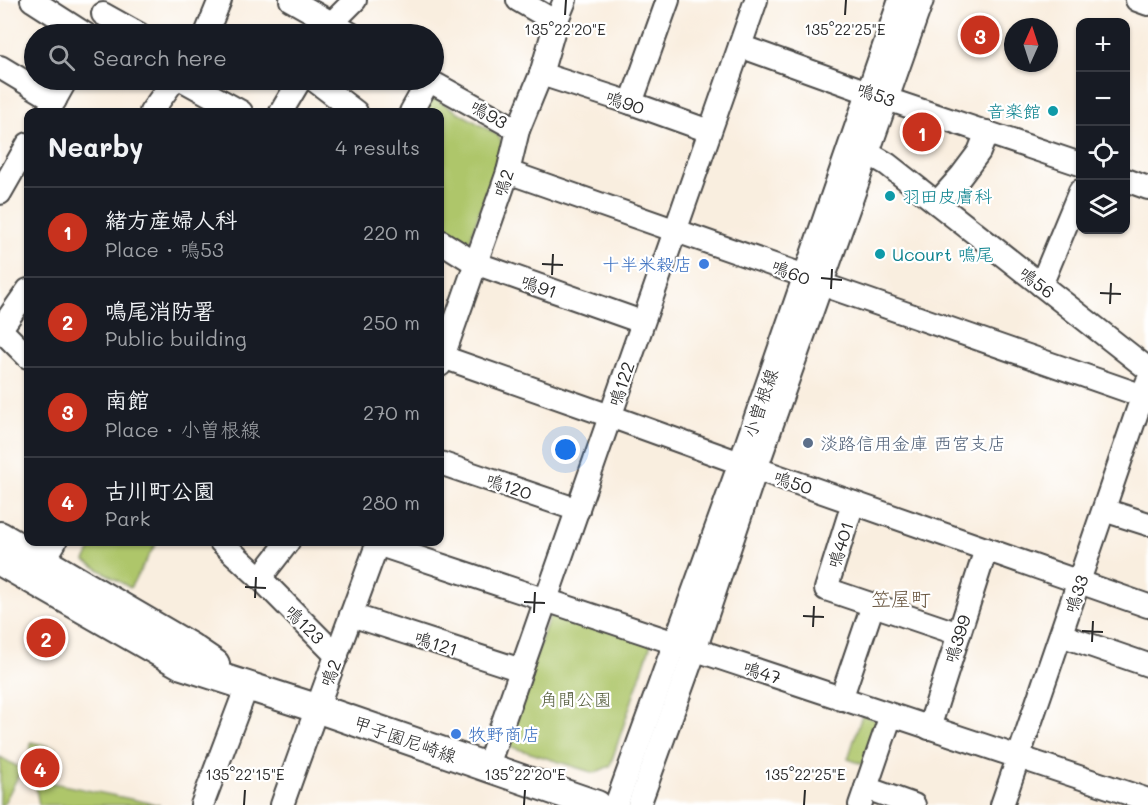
<!DOCTYPE html>
<html lang="en">
<head>
<meta charset="utf-8">
<style>
  :root { --surface:#171b24; --page:#242831; --text:#f1f3f6; --muted:#9ea1a6; --line:#363941; --accent:#c8321e }
  body { margin:0; font-family:Mali,"Klee One",sans-serif; background:var(--page); color:var(--text) }
  .controls { position:absolute; right:18px; top:18px; display:grid; overflow:hidden; border-radius:12px; box-shadow:0 2px 4px #0004 }
  .controls button { width:54px; height:54px; display:grid; place-items:center; padding:0; border:0; border-bottom:2px solid var(--line); background:var(--surface); color:var(--text); font:30px sans-serif }
  .compass { position:absolute; left:1004px; top:18px; width:54px; height:54px; border-radius:50%; background:var(--surface); box-shadow:0 2px 4px #0004; rotate:3deg }
  .you { position:absolute; left:566px; top:450px; width:21px; height:21px; margin:-15px; border:4px solid #fff; border-radius:50%; background:#1a73e8; box-shadow:0 0 0 9px #1a73e833 }
  .badge { display:grid; place-items:center; width:39px; height:39px; border-radius:50%; background:var(--accent); color:#fff; font-size:20px; font-weight:700 }
  .pin { position:absolute; translate:-50% -50%; border:3px solid #fff; box-shadow:0 2px 6px #0006 }
  .list { margin:0; padding:0; list-style:none }
  h2 { display:flex; justify-content:space-between; align-items:center; height:78px; margin:0; padding:0 24px; font-size:26px }
  h2 small { font-size:20px; font-weight:400; color:var(--muted) }
  .list li { display:grid; grid-template-columns:39px 1fr auto; gap:18px; align-items:center; box-sizing:border-box; height:90px; padding:0 24px; border-top:2px solid var(--line) }
  .list b { display:block; font-size:22px; white-space:nowrap }
  .list p { margin:0; font-size:20px; white-space:nowrap; color:var(--muted) }
  .list em { font-size:20px; font-style:normal; color:var(--muted) }
  .icon { flex:none; width:33px; height:33px; fill:none; stroke:currentColor; stroke-width:2; stroke-linecap:round; stroke-linejoin:round }
  .map { position:relative; flex:none; width:1148px; height:805px; overflow:hidden }
  .search { position:absolute; background:var(--surface); box-shadow:0 2px 4px #0004; left:24px; top:24px; width:420px; height:66px; display:flex; align-items:center; gap:15px; box-sizing:border-box; padding:0 21px; border-radius:33px; color:var(--muted); font-size:22px }
  .panel { position:absolute; background:var(--surface); box-shadow:0 2px 4px #0004; left:24px; top:108px; width:420px; height:438px; border-radius:12px }
  .map>svg:first-child { display:block }
</style>
</head>
<body>
<div class="map">
<svg width="1148" height="805" viewBox="0 0 1148 805">
  <rect width="100%" height="100%" fill="#fff"/>
  <filter id="ink" filterUnits="userSpaceOnUse"><feTurbulence type="fractalNoise" baseFrequency=".0167" numOctaves="2"/><feDisplacementMap in="SourceGraphic" scale="12" xChannelSelector="R" yChannelSelector="G"/><feConvolveMatrix kernelMatrix="1 2 1 2 8 2 1 2 1" color-interpolation-filters="sRGB"/></filter>
  <filter id="wash" filterUnits="userSpaceOnUse"><feTurbulence type="fractalNoise" baseFrequency=".008" numOctaves="4" result="noise"/><feDisplacementMap in="SourceGraphic" scale="24" xChannelSelector="R" yChannelSelector="G"/><feGaussianBlur stdDeviation="1.35" result="paint"/><feColorMatrix in="noise" values="0 0 0 0 0 0 0 0 0 0 0 0 0 0 0 0 0 1.4 0 .05"/><feComposite in="paint" operator="in"/></filter>
  <g filter="url(#wash)">
    <rect width="100%" height="100%" fill="#f9eedf"/>
    <!-- green -->
    <g fill="#aec66b" stroke="#6c784b" stroke-width="1.5">
      <path d="M434,98l64,37 5,10 -34,97 -9,1 -20,-12v-119h-20l7,-13z"/>
      <path d="M95,542h62l-27,46 -45,-27z"/>
      <path d="M558,614l93,30 -41,122 -16,7 -89,-28 44,-128z"/>
      <path d="M862,715l17,6 -11,45 -20,-7z"/>
      <path d="M31,742l24,6 -12,33 117,24h-121l-9,-50z"/>
      <path d="M0,757l22,12 -19,36h-3z"/>
    </g>
  </g>
  <g filter="url(#ink)">
    <g fill="none" stroke-linecap="round" stroke-linejoin="round">
      <defs>
        <g id="minor">
          <path d="M32,0l53,34"/>
          <path d="M291,0l60,34"/>
          <path d="M518,0l38,22"/>
          <path d="M1137,0l11,4"/>
          <path d="M103,14l36,20"/>
          <path d="M206,34l14,-34"/>
          <path d="M325,34l7,-11 23,-23"/>
          <path d="M740,46l147,53 193,65"/>
          <path d="M0,67l55,33"/>
          <path d="M541,74l90,29 78,28"/>
          <path d="M183,80l58,32"/>
          <path d="M314,80l42,32"/>
          <path d="M428,80l90,50"/>
          <path d="M631,103l37,-103"/>
          <path d="M48,112l18,-32"/>
          <path d="M151,112l23,-32"/>
          <path d="M281,112l19,-32"/>
          <path d="M411,112l18,-32"/>
          <path d="M868,153l19,11 261,205"/>
          <path d="M508,172l297,104 16,8 322,112"/>
          <path d="M1126,180l22,8"/>
          <path d="M0,193l28,-49"/>
          <path d="M937,203l24,-27 18,-24 8,-20"/>
          <path d="M440,241l35,22 167,59"/>
          <path d="M1041,285l39,-94"/>
          <path d="M0,329l28,28"/>
          <path d="M0,330l28,-40"/>
          <path d="M440,356l170,60 130,47 408,143"/>
          <path d="M440,365l68,-193 10,-42 23,-56 15,-52 9,-22"/>
          <path d="M440,463l138,47"/>
          <path d="M853,503l-27,86 133,45"/>
          <path d="M1104,510l44,14"/>
          <path d="M221,542l39,36 77,78"/>
          <path d="M377,544l771,256"/>
          <path d="M35,576l20,-34"/>
          <path d="M260,578l28,-36"/>
          <path d="M351,615l170,55"/>
          <path d="M1061,635l87,30"/>
          <path d="M841,699l32,-94"/>
          <path d="M929,728l57,-179"/>
          <path d="M487,768l269,-768"/>
          <path d="M866,788l48,17"/>
          <path d="M202,805l45,-119"/>
          <path d="M282,805c31,-88 64,-175 96,-263"/>
          <path d="M616,805l124,-342 160,-463"/>
          <path d="M639,805l56,-155 61,-181 166,-469"/>
          <path d="M860,805l31,-90"/>
          <path d="M1002,805l145,-422"/>
        </g>
        <g id="major">
          <path d="M0,536l190,111 25,17"/>
          <path d="M0,561l182,104 134,43 281,97"/>
        </g>
      </defs>
      <!-- minor casing -->
      <use href="#minor" stroke="#4a4846" stroke-width="26"/>
      <!-- major casing -->
      <use href="#major" stroke="#4a4846" stroke-width="32"/>
      <!-- minor -->
      <use href="#minor" stroke="#fff" stroke-width="22"/>
      <!-- major -->
      <use href="#major" stroke="#fff" stroke-width="28"/>
    </g>
  </g>
  <!-- ticks -->
  <path fill="none" stroke="#2b2b2b" stroke-width="2" d="M565,15l1,-15M845,15l1,-15M542,264l21,1M552,275l1,-21M821,278l21,2M831,289l1,-20M1100,293l21,1M1110,304l1,-21M245,587l21,1M255,598l1,-21M524,602l21,1M534,613l1,-21M803,616l21,1M813,627l1,-21M1082,631l21,1M1092,642l1,-21M244,805l1,-15M524,805l1,-15M804,805l1,-15"/>
  <!-- markers -->
  <g fill="#0f9aa8" stroke="#fff" stroke-width="2">
    <circle cx="1053" cy="111" r="6"/>
    <circle cx="890" cy="196" r="6"/>
    <circle cx="880" cy="254" r="6"/>
  </g>
  <g fill="#3f7fe0" stroke="#fff" stroke-width="2">
    <circle cx="704" cy="264" r="6"/>
    <circle cx="456" cy="734" r="6"/>
  </g>
  <circle fill="#5c6f8a" stroke="#fff" stroke-width="2" cx="808" cy="443" r="6"/>
  <g text-anchor="middle" dominant-baseline="central" stroke-width="4.5" stroke-linejoin="round" paint-order="stroke">
    <!-- street labels -->
    <g font-size="18" fill="#2b2b2b" stroke="#fff">
      <text transform="translate(876 94) rotate(20)">鳴53</text>
      <text transform="translate(625 102) rotate(19)">鳴90</text>
      <text transform="translate(489 114) rotate(29)">鳴93</text>
      <text transform="translate(503 183) rotate(-71)">鳴2</text>
      <text transform="translate(791 272) rotate(22)">鳴60</text>
      <text transform="translate(1037 282) rotate(38)">鳴56</text>
      <text transform="translate(539 286) rotate(20)">鳴91</text>
      <text transform="translate(621 384) rotate(-71)">鳴122</text>
      <text transform="translate(760 403) rotate(-71)">小曽根線</text>
      <text transform="translate(793 482) rotate(19)">鳴50</text>
      <text transform="translate(509 486) rotate(19)">鳴120</text>
      <text transform="translate(840 545) rotate(-72)">鳴401</text>
      <text transform="translate(1076 594) rotate(-71)">鳴33</text>
      <text transform="translate(305 624) rotate(45)">鳴123</text>
      <text transform="translate(957 639) rotate(-72)">鳴399</text>
      <text transform="translate(436 643) rotate(18)">鳴121</text>
      <text transform="translate(762 672) rotate(18)">鳴47</text>
      <text transform="translate(330 673) rotate(-68)">鳴2</text>
      <text transform="translate(405 739) rotate(19)">甲子園尼崎線</text>
    </g>
    <!-- culture labels -->
    <g font-size="18" fill="#0d838f" stroke="#fff" text-anchor="start">
      <text x="1041" y="111" text-anchor="end">音楽館</text>
      <text x="902" y="196">羽田皮膚科</text>
      <text x="892" y="254">Ucourt 鳴尾</text>
    </g>
    <!-- shop labels -->
    <g font-size="18" fill="#366cbe" stroke="#fff" text-anchor="end">
      <text x="692" y="264">十半米穀店</text>
      <text x="468" y="734" text-anchor="start">牧野商店</text>
    </g>
    <!-- service labels -->
    <g font-size="18" fill="#4e5e75" stroke="#fff" text-anchor="start">
      <text x="820" y="443">淡路信用金庫 西宮支店</text>
    </g>
    <!-- park labels -->
    <g font-size="18" fill="#596141" stroke="#fff">
      <text x="576" y="699">角間公園</text>
    </g>
    <!-- neighbourhood labels -->
    <g font-size="20" fill="#68553f" stroke="#fff">
      <text x="901" y="598">笠屋町</text>
    </g>
  </g>
  <g font-size="15" text-anchor="middle" fill="#2b2b2b" stroke="#fff" stroke-width="4.5" stroke-linejoin="round" paint-order="stroke">
    <text x="565" y="35">135°22'20"E</text>
    <text x="845" y="35">135°22'25"E</text>
    <text x="245" y="780">135°22'15"E</text>
    <text x="525" y="780">135°22'20"E</text>
    <text x="805" y="780">135°22'25"E</text>
  </g>
</svg>
<div class="controls">
<button>+</button>
<button>−</button>
<button><svg class="icon" aria-label="locate" viewBox="0 0 24 24"><circle cx="12" cy="12" r="6"/><path d="M12 2v4M12 18v4M2 12h4M18 12h4"/></svg></button>
<button><svg class="icon" aria-label="layers" viewBox="0 0 24 24"><path d="M12 4l9 5-9 5-9-5zM3 14l9 5 9-5"/></svg></button>
</div>
<svg class="compass" viewBox="-18 -18 36 36"><path d="M0-13l5 13h-10z" fill="#e53935"/><path d="M0 13l5-13h-10z" fill="#9ea1a6"/></svg>
<div class="you"></div>
<div class="pin badge" style="left:922px;top:132px">1</div>
<div class="pin badge" style="left:46px;top:638px">2</div>
<div class="pin badge" style="left:980px;top:35px">3</div>
<div class="pin badge" style="left:40px;top:768px">4</div>
<div class="search"><svg class="icon" aria-label="search" viewBox="0 0 24 24"><circle cx="10" cy="10" r="6"/><path d="M15 15l6 6"/></svg>Search here</div>
<section class="panel">
<h2>Nearby<small>4 results</small></h2>
<ul class="list">
<li><span class="badge">1</span><div><b>緒方産婦人科</b><p>Place · 鳴53</p></div><em>220 m</em></li>
<li><span class="badge">2</span><div><b>鳴尾消防署</b><p>Public building</p></div><em>250 m</em></li>
<li><span class="badge">3</span><div><b>南館</b><p>Place · 小曽根線</p></div><em>270 m</em></li>
<li><span class="badge">4</span><div><b>古川町公園</b><p>Park</p></div><em>280 m</em></li>
</ul>
</section>
</div>
</body>
</html>
